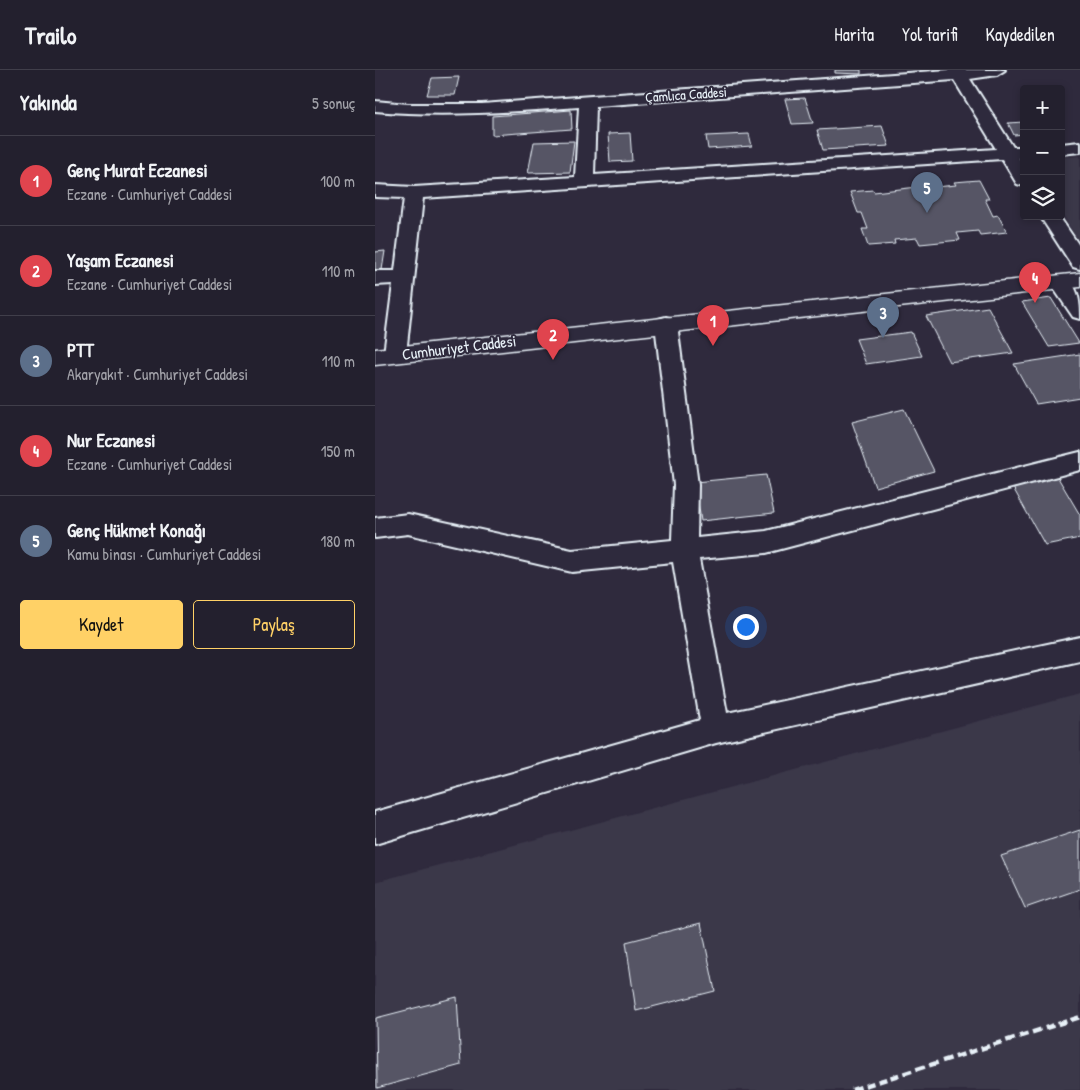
<!DOCTYPE html>
<html lang="tr">
<head>
<meta charset="utf-8">
<style>
  :root { --surface:#23202e; --page:#2f2d3a; --text:#f1f3f6; --muted:#a3a3aa; --line:#403e4a; --accent:#ffd166 }
  body { margin:0; font-family:"Patrick Hand",sans-serif; background:var(--page); color:var(--text) }
  .controls { position:absolute; right:15px; top:15px; display:grid; overflow:hidden; border-radius:5px; box-shadow:0 2px 8px #0003 }
  .controls button { width:45px; height:45px; display:grid; place-items:center; padding:0; border:0; border-bottom:1px solid var(--line); background:var(--surface); color:var(--text); font:25px sans-serif }
  .you { position:absolute; left:370px; top:556px; width:18px; height:18px; margin:-12px; border:4px solid #fff; border-radius:50%; background:#1a73e8; box-shadow:0 0 0 8px #1a73e833 }
  .badge { display:grid; place-items:center; width:32px; height:32px; border-radius:50%; background:var(--accent); color:#fff; font-size:16px; font-weight:700 }
  .pin { position:absolute; translate:-50% -41px; filter:drop-shadow(0 1px 2px #0008) }
  .pin::after { content:''; position:absolute; top:26px; width:18px; height:15px; background:inherit; clip-path:polygon(0 0,100% 0,50% 100%) }
  .list { margin:0; padding:0; list-style:none }
  h2 { display:flex; justify-content:space-between; align-items:center; height:65px; margin:0; padding:0 20px; font-size:21px }
  h2 small { font-size:16px; font-weight:400; color:var(--muted) }
  .list li { display:grid; grid-template-columns:32px 1fr auto; gap:15px; align-items:center; box-sizing:border-box; height:90px; padding:0 20px; border-top:1px solid var(--line) }
  .list b { display:block; font-size:19px; white-space:nowrap }
  .list p { margin:0; font-size:16px; white-space:nowrap; color:var(--muted) }
  .list em { font-size:16px; font-style:normal; color:var(--muted) }
  .actions { display:flex; gap:10px; padding:15px 20px }
  .actions a { flex:1; padding:11px 0; border:1px solid var(--accent); border-radius:5px; text-align:center; font-size:18px; color:var(--accent) }
  .actions .main { background:var(--accent); color:#111 }
  .icon { flex:none; width:28px; height:28px; fill:none; stroke:currentColor; stroke-width:2; stroke-linecap:round; stroke-linejoin:round }
  .map { position:relative; flex:none; width:705px; height:1020px; overflow:hidden }
  header { display:flex; align-items:center; gap:30px; box-sizing:border-box; height:70px; padding:0 25px; background:var(--surface); border-bottom:1px solid var(--line) }
  header strong { font-size:24px }
  nav { display:flex; gap:28px; margin-inline-start:auto; font-size:18px }
  main { display:flex }
  aside { flex:1; background:var(--surface) }
  .map>svg:first-child { display:block }
</style>
</head>
<body>
<header>
<strong>Trailo</strong>
<nav><a>Harita</a><a>Yol tarifi</a><a>Kaydedilen</a></nav>
</header>
<main>
<aside>
<h2>Yakında<small>5 sonuç</small></h2>
<ul class="list">
<li><span class="badge" style="background:#e0444e">1</span><div><b>Genç Murat Eczanesi</b><p>Eczane · Cumhuriyet Caddesi</p></div><em>100 m</em></li>
<li><span class="badge" style="background:#e0444e">2</span><div><b>Yaşam Eczanesi</b><p>Eczane · Cumhuriyet Caddesi</p></div><em>110 m</em></li>
<li><span class="badge" style="background:#5c6f8a">3</span><div><b>PTT</b><p>Akaryakıt · Cumhuriyet Caddesi</p></div><em>110 m</em></li>
<li><span class="badge" style="background:#e0444e">4</span><div><b>Nur Eczanesi</b><p>Eczane · Cumhuriyet Caddesi</p></div><em>150 m</em></li>
<li><span class="badge" style="background:#5c6f8a">5</span><div><b>Genç Hükmet Konağı</b><p>Kamu binası · Cumhuriyet Caddesi</p></div><em>180 m</em></li>
</ul>
<div class="actions"><a class="main">Kaydet</a><a>Paylaş</a></div>
</aside>
<div class="map">
<svg width="705" height="1020" viewBox="0 0 705 1020">
  <rect width="100%" height="100%" fill="#2f2a3d"/>
  <filter id="ink" filterUnits="userSpaceOnUse"><feTurbulence type="fractalNoise" baseFrequency=".02" numOctaves="2"/><feDisplacementMap in="SourceGraphic" scale="10" xChannelSelector="R" yChannelSelector="G"/><feConvolveMatrix kernelMatrix="1 2 1 2 8 2 1 2 1" color-interpolation-filters="sRGB"/></filter>
  <g filter="url(#ink)">
    <!-- built -->
    <g fill="#3b3749">
      <path d="M705,86v88l-19,-32v-55z"/>
      <path d="M705,624v396h-705v-208z"/>
    </g>
    <!-- building -->
    <g fill="#575565" stroke="#e8f1f8">
      <path d="M460,0h26v4l-26,-1z"/>
      <path d="M84,7l-4,18h-28l5,-17z"/>
      <path d="M430,28l8,25 -21,1 -7,-25z"/>
      <path d="M196,40l1,19 -80,6v-19z"/>
      <path d="M649,52v12l-10,1 -6,-12z"/>
      <path d="M507,56l7,20 -66,4 -6,-20z"/>
      <path d="M255,63l2,28 -22,1 -2,-28z"/>
      <path d="M374,64l3,12 -44,3 -2,-13z"/>
      <path d="M199,71l-4,31 -42,1 6,-31z"/>
      <path d="M604,110l10,19h-4l8,17 5,-1 9,17 -27,3 -2,-4 -21,2 3,7 -40,4 -3,-6 -23,2 1,4 -27,2 -6,-17h6l-6,-16h-4l-8,-21 23,-2 1,2 61,-7 1,2 20,-2 -2,-3z"/>
      <path d="M10,181l-3,19h-7v-18z"/>
      <path d="M676,228l28,45 -30,4 -27,-45z"/>
      <path d="M613,237l25,46 -64,9 -23,-46z"/>
      <path d="M536,262l11,24 -56,8 -10,-25z"/>
      <path d="M705,284v43l-44,7 -22,-40z"/>
      <path d="M529,339l30,62 -59,16 -23,-65z"/>
      <path d="M391,405l8,38 -73,8 -6,-39z"/>
      <path d="M682,406l23,39v23l-35,7 -33,-59z"/>
      <path d="M705,760v59l-55,19 -24,-52z"/>
      <path d="M326,853l14,68 -79,20 -10,-69z"/>
      <path d="M82,927l4,68 -84,23 -1,-70z"/>
    </g>
    <g fill="none" stroke-linecap="round" stroke-linejoin="round">
      <defs>
        <g id="minor">
          <path d="M573,0h57l-8,5 -27,4 43,68h11v10l-5,1 5,7v21l-7,-2 -15,-25 -579,39 -17,156 -3,6 -8,2 -8,-2 -3,-6 9,-70 -18,1v-14h20l9,-73 -29,-1v-12l39,2 161,-10 4,-70c-68,5 -136,10 -204,4v-10l33,3h74zM579,10l42,69 -402,26 2,-69z"/>
          <path d="M705,72v10l-19,2v-10z"/>
          <path d="M665,146h19l21,31v22l-7,-2z"/>
          <path d="M685,206c19,6 20,26 20,43l-7,-2 -23,-34 3,-5z"/>
          <path d="M291,247l8,2 3,5 21,161 -1,53 69,-7 314,-79v18l-314,83 -67,6 28,154 353,-76v24l-364,82 -341,101v-32l325,-92 -27,-158 -101,10 -164,-38 -33,4v-20l33,-4 164,36 100,-10 2,-55 -19,-161 3,-5z"/>
        </g>
        <path id="major" d="M705,203v14l-705,78v-16z"/>
      </defs>
      <!-- minor casing -->
      <use href="#minor" stroke="#e8f1f8" stroke-width="4"/>
      <!-- major casing -->
      <use href="#major" stroke="#e8f1f8" stroke-width="3"/>
      <!-- minor -->
      <use href="#minor" fill="#2f2a3d" fill-rule="evenodd"/>
      <!-- major -->
      <use href="#major" fill="#2f2a3d" fill-rule="evenodd"/>
      <!-- rail -->
      <path stroke="#e8f1f8" stroke-width="4.5" stroke-dasharray="9 4.5" stroke-linecap="butt" d="M477,1020l228,-73"/>
    </g>
  </g>
  <g text-anchor="middle" dominant-baseline="central" stroke-width="4" stroke-linejoin="round" paint-order="stroke">
    <!-- far-street labels -->
    <g font-size="14" fill="#e8f1f8" stroke="#2f2a3d">
      <text transform="translate(311 24) rotate(-4)">Çamlıca Caddesi</text>
    </g>
    <!-- street labels -->
    <g font-size="16" fill="#e8f1f8" stroke="#2f2a3d">
      <text transform="translate(84 277) rotate(-7)">Cumhuriyet Caddesi</text>
    </g>
  </g>
</svg>
<div class="controls">
<button>+</button>
<button>−</button>
<button><svg class="icon" aria-label="layers" viewBox="0 0 24 24"><path d="M12 4l9 5-9 5-9-5zM3 14l9 5 9-5"/></svg></button>
</div>
<div class="you"></div>
<div class="pin badge" style="left:338px;top:276px;background:#e0444e">1</div>
<div class="pin badge" style="left:178px;top:290px;background:#e0444e">2</div>
<div class="pin badge" style="left:508px;top:268px;background:#5c6f8a">3</div>
<div class="pin badge" style="left:660px;top:233px;background:#e0444e">4</div>
<div class="pin badge" style="left:552px;top:143px;background:#5c6f8a">5</div>
</div>
</main>
</body>
</html>
